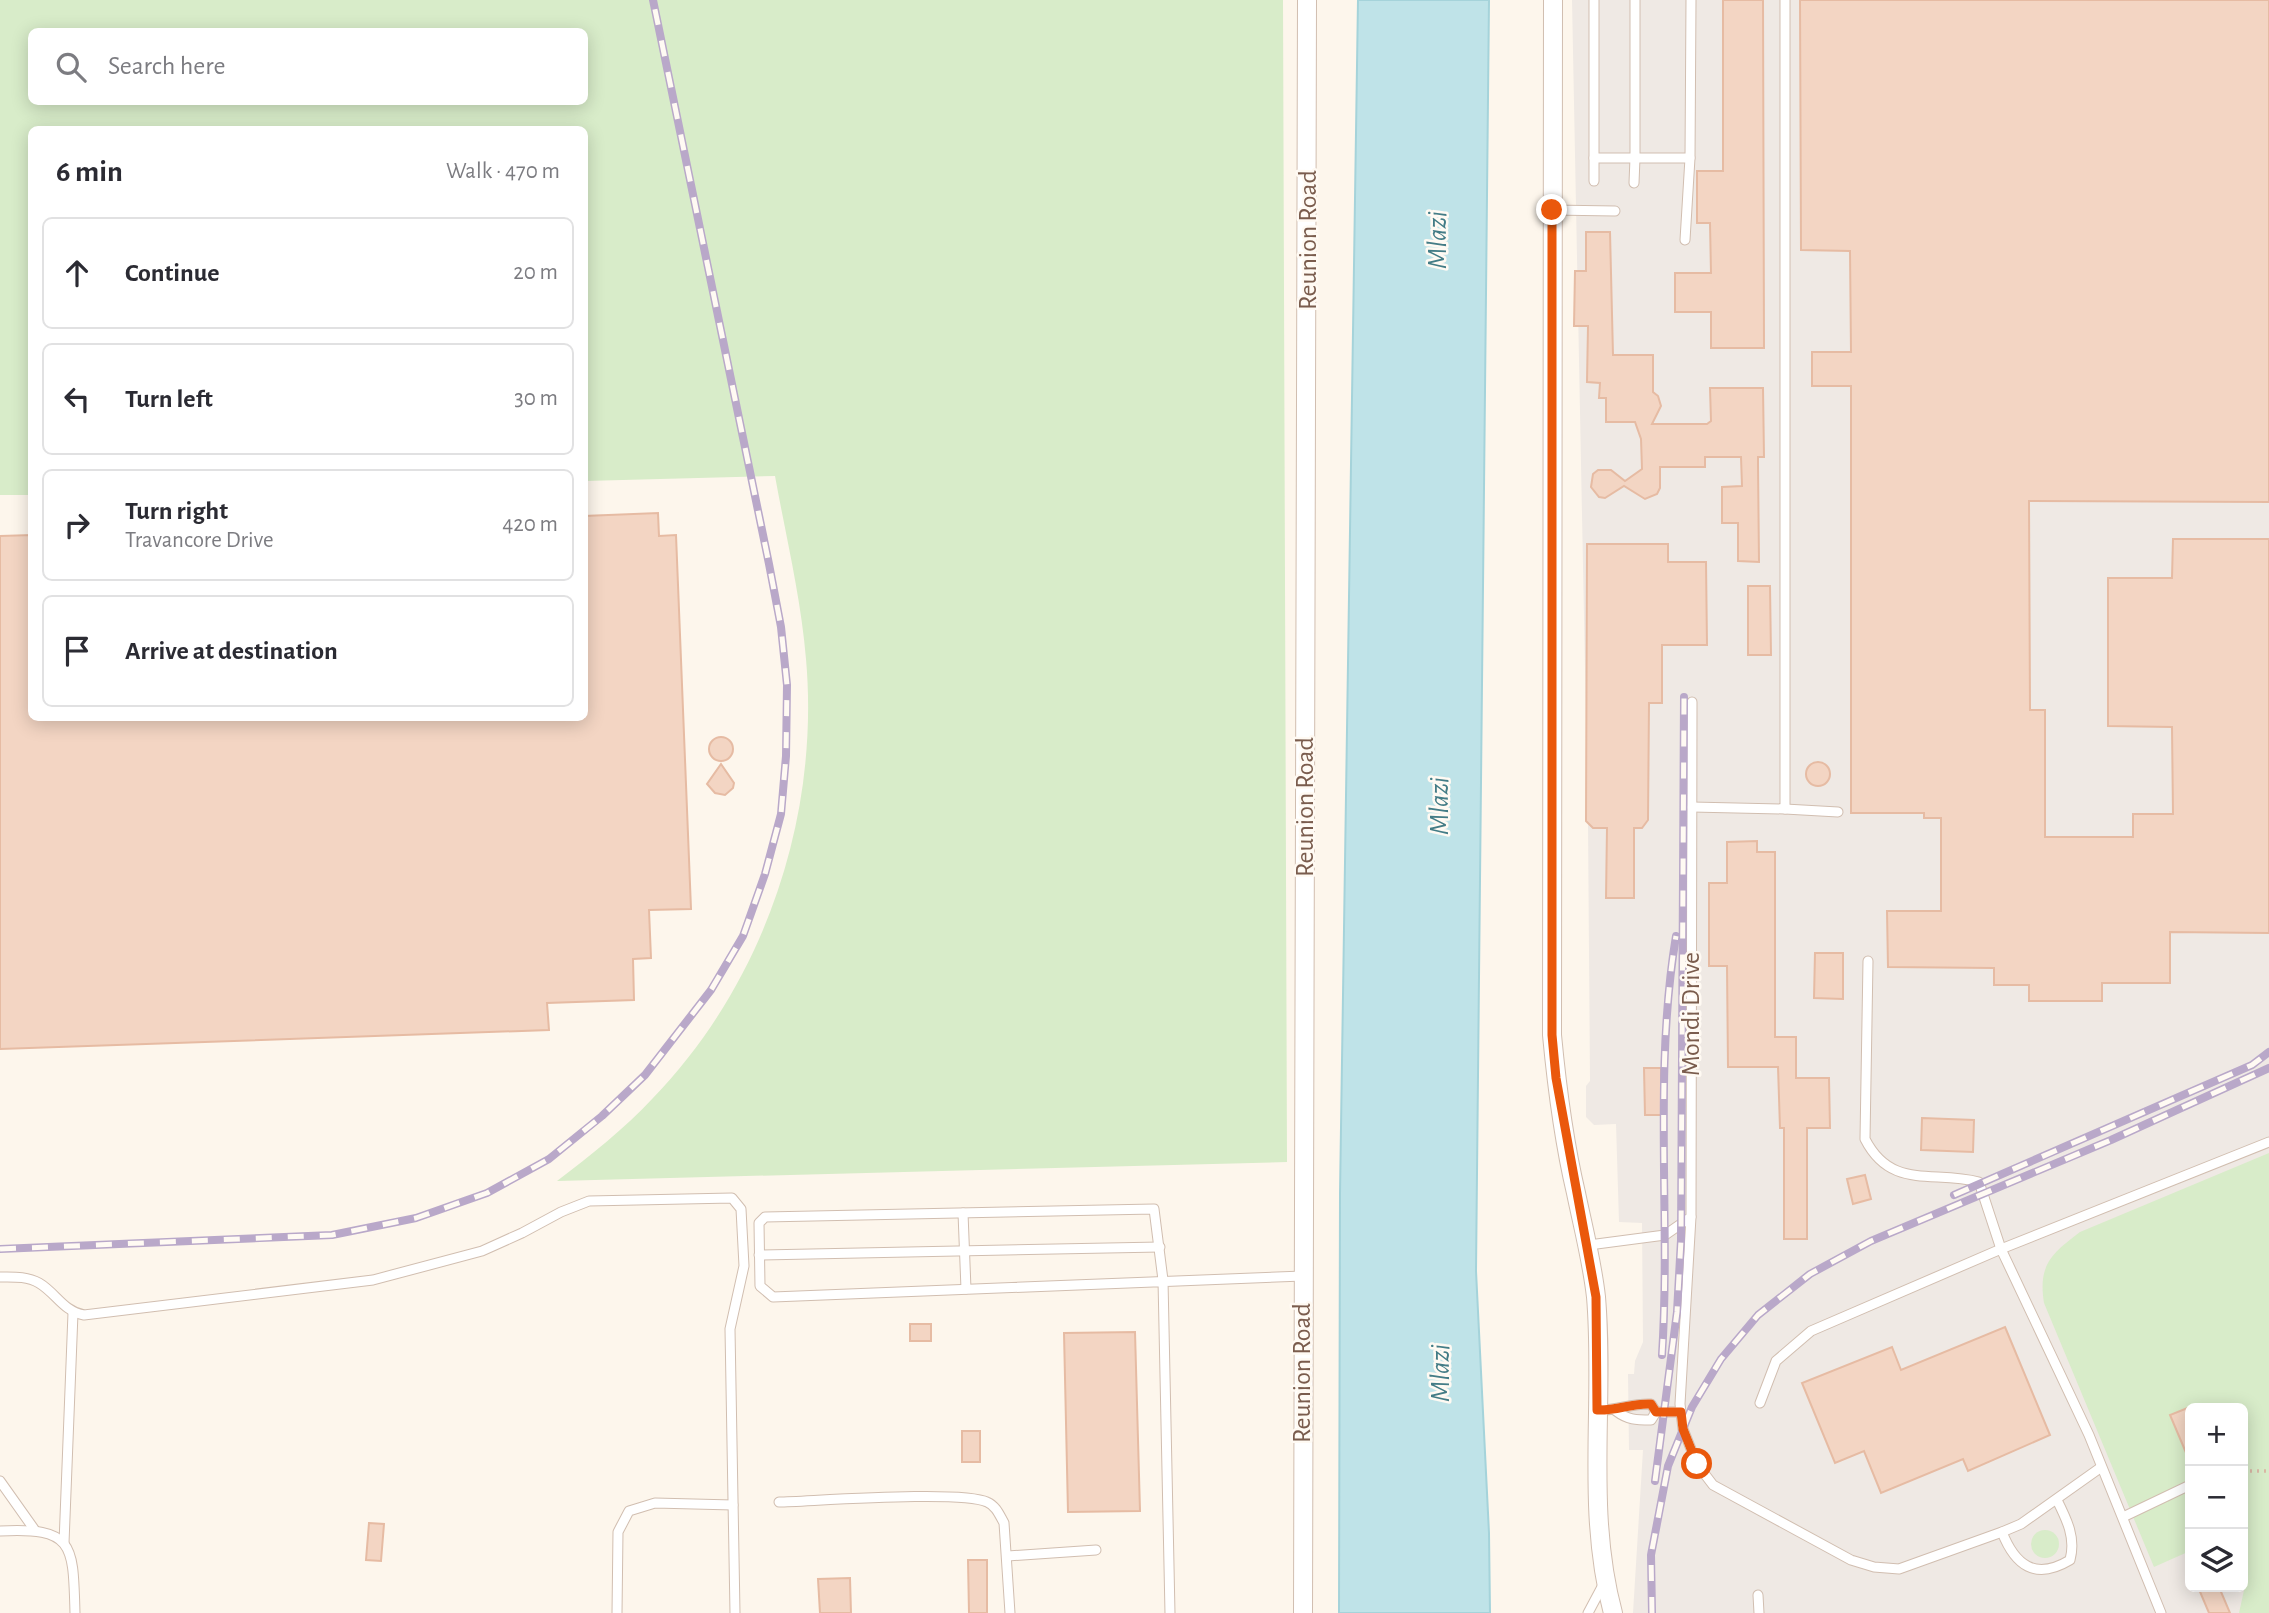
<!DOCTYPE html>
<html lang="en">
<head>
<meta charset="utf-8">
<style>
  :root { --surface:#fff; --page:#f2f2f3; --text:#2b2b33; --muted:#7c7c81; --line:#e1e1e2 }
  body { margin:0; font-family:"Alegreya Sans",sans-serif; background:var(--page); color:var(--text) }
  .controls { position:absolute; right:21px; bottom:21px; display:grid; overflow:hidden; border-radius:10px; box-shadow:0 4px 18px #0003 }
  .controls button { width:63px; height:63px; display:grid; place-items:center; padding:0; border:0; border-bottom:2px solid var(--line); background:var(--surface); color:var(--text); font:35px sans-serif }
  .stop { position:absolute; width:21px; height:21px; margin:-16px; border:5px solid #ea580c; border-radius:50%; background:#fff }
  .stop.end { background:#ea580c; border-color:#fff; box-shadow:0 2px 7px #0008 }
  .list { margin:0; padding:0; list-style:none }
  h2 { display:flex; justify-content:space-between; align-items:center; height:91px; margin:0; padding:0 28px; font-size:30px }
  h2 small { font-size:23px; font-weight:400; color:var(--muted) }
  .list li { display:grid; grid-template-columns:46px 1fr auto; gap:21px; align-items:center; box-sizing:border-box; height:112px; margin:0 14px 14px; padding:0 14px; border:2px solid var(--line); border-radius:10px }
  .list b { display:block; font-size:26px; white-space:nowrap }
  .list p { margin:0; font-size:23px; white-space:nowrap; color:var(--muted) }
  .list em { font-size:23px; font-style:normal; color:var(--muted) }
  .icon { flex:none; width:38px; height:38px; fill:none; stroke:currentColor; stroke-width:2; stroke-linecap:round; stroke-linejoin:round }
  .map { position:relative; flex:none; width:2269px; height:1613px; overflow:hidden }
  .search { position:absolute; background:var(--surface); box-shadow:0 4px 18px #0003; left:28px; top:28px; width:560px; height:77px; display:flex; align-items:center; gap:18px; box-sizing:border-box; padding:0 24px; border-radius:10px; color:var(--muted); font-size:26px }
  .panel { position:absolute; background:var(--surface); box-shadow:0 4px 18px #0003; left:28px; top:126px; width:560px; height:595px; border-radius:10px }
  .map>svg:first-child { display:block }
</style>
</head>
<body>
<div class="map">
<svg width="2269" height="1613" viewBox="0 0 2269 1613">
  <rect width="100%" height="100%" fill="#fdf6ec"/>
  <!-- industrial -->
  <path fill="#efe9e4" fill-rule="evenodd" d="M1572,0h697v1613h-636l10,-163h-14l-1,-76h6l1,-13 8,-19 -1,-119 -23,-1 -3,-98 -22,1 -8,-8v-31l4,-5 -2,-258zM2190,1408h53v179h-53z"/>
  <!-- green -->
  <g fill="#d8ecc9" fill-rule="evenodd">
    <path d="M0,0h1283l4,1162 -730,19c34,-26 67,-52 96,-83 111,-115 167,-280 153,-439 -5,-61 -20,-122 -31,-183l-190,5 -1,-351h-552l-1,365h-31zM32,32h552v70h-552z"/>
    <path d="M2269,1153v460h-30l7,-32 -3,-7v-166h-53v143l-36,16 -110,-264c-6,-38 7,-49 36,-71z"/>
    <circle cx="2045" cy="1544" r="14"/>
  </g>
  <!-- water -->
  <path fill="#bfe3e8" stroke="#a5d3da" stroke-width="2" d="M1358,0h131l-13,1271 13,262 1,80h-151l1,-419z"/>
  <!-- building -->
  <g fill="#f3d5c3" stroke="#e6bba3" stroke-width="2">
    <path d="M1723,0h40l1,348h-53v-36h-36v-39h36l-1,-50h-13v-52h26z"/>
    <path d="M1800,0h469v502l-240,-1 1,209h15v127h88v-23h40l-1,-87 -64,-1v-148h64l1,-39h96v394l-99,-1v51h-68v18h-73v-16h-35v-17l-106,-1 -1,-56h54v-93h-17v-5h-73v-427h-39v-34h39l-1,-101 -49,-1z"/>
    <path d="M1586,232h24l3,123h40v37l5,4 3,10 -9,18h55l4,-3 -1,-33h53l1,69h-6v7l1,98 -21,-1v-38h-16v-36l20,-1 -1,-29h-36v10h-45v21l-3,6 -12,5 -21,-13 -19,12 -6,-1 -8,-10 2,-13 5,-4h13l14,11 17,-12 -1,-30 -6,-17h-29v-24h-7l1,-15 -13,-1 1,-56h-14l1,-55h11z"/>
    <path d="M658,513l1,23 17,-1 15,374 -42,1 2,48 -18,1 1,41 -87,3 2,27 -549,19v-513l32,-1v183h552v-202z"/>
    <path d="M1587,544h81v18h38l1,83h-45v58h-13l-1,117 -6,8h-8v70h-28l1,-70h-14l-7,-7z"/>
    <path d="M1748,586h22l1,69h-23z"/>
    <circle cx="721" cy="749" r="12"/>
    <circle cx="1818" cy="774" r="12"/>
    <path d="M721,764l13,19 -1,5 -8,7 -10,-2 -8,-9z"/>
    <path d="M1757,841v11h18v185h21v41h33l1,50h-23v111h-23v-111h-4l-2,-61h-50l-1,-101h-18v-83h18v-41z"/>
    <path d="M1815,953h28v46l-29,-1z"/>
    <path d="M1644,1068h17v47h-16z"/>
    <path d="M1922,1118l52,2 -1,32 -52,-2z"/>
    <path d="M1865,1175l6,24 -18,5 -6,-25z"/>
    <rect x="910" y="1324" width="21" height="17"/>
    <path d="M2005,1327l45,108 -82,36 -5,-12 -82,34 -17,-42 -29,12 -33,-80 90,-36 9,23z"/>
    <path d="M1135,1332l5,179 -72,1 -4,-179z"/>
    <path d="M2190,1407v55l-20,-47z"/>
    <rect x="962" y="1431" width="18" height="31"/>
    <path d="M369,1523l15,1 -3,37 -15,-1z"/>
    <path d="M968,1560h19v53h-18z"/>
    <path d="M850,1578l1,35h-31l-2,-34z"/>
    <path d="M2198,1587h21l11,26h-21z"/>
  </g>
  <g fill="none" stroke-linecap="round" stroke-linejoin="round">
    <defs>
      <g id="service">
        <path d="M1594,0v158h41v-158"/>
        <path d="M1594,158v23"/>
        <path d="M1634,183l1,-25h55l1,-158"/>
        <path d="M1552,210l63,1"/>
        <path d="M1685,240l5,-82"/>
        <path d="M1692,807l93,2v-809"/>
        <path d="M1785,809l53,3"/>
        <path d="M1868,961l-3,178c26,51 67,31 114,43l22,67 88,186 72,178"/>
        <path d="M963,1213l3,76"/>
        <path d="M1691,1217l-11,187 3,25 14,35 16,21 138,75 23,7 25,2 103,-37 19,-8 79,-56"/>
        <path d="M1589,1245l76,-10 26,-18 1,-515"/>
        <path d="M759,1255l401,-8"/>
        <path d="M0,1277c13,0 27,-1 39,6 17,10 24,28 45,32l289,-35 109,-29 40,-18 39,-21 28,-11 143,-3 9,11 3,57 -14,63 5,284"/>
        <path d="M1760,1403l16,-42 35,-30 190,-82 268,-107"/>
        <path d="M1597,1410c20,1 34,-7 54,-6l5,8 -5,8c-15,0 -23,0 -35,-9"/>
        <path d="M1656,1412h25"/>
        <path d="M0,1481l34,48"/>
        <path d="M779,1502c37,-1 183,-12 208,0 9,4 12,12 17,21l6,90"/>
        <path d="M2123,1517l67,-32"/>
        <path d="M0,1531c75,-4 73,14 75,82"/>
        <path d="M2002,1532c13,33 33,49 68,28 6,-22 -3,-40 -13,-60"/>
        <path d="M64,1543l9,-230"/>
        <path d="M1008,1556l88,-6"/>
        <path d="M1758,1595l1,18"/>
        <path d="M617,1613l1,-81 11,-21 26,-8 78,2"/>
        <path d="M1170,1613l-7,-333 -9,-71 -389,8 -6,6 1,63 13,11 530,-21"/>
        <path d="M1588,1613l16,-30"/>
      </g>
      <g id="minor">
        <path d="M1553,0l-1,1035c5,53 12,107 24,158 7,34 16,68 20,104 9,105 -11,213 17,316"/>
        <path d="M1303,1613l4,-1613"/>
      </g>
    </defs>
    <!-- service casing -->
    <use href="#service" stroke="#d1beb0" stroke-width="11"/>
    <!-- minor casing -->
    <use href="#minor" stroke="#d1beb0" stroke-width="20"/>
    <!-- path -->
    <path stroke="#d9b8a5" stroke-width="3.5" stroke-dasharray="2 5" stroke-linecap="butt" d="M2243,1471h26"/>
    <!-- service -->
    <use href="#service" stroke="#fff" stroke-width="9"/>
    <!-- minor -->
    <use href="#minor" stroke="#fff" stroke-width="18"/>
    <defs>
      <g id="rail">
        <path d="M1954,1195l298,-130 17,-13"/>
        <path d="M0,1249l332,-14 84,-17 71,-25 62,-34 53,-43 43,-41 66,-85 32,-54 22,-62 16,-60 5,-58 1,-71 -6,-58 -12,-63 -116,-564"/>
        <path d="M1662,1355c9,-140 -9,-280 14,-419"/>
        <path d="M1655,1481l22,-169 4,-72 3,-543"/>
        <path d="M1652,1613l-1,-58 17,-89 24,-59 29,-48 37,-44 52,-41 61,-33 240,-101 158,-72"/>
      </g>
    </defs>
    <!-- rail casing -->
    <use href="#rail" stroke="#b9a8c9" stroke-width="8"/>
    <!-- rail -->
    <use href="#rail" stroke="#fffaf3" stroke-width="5" stroke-dasharray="16" stroke-linecap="butt"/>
  </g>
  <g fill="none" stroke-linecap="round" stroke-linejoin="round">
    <!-- route -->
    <path stroke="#ea580c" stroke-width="9" d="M1552,210v825l4,43 40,219 1,113c20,1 34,-7 54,-6l5,8h25l2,17 14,35"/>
  </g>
  <g text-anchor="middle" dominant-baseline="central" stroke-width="5" stroke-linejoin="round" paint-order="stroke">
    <!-- street labels -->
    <g font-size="26" fill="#7a5c4d" stroke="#fffaf3">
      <text transform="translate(1308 240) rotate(-90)">Reunion Road</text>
      <text transform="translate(1305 807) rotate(-90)">Reunion Road</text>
      <text transform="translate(1691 1014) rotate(-90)">Mondi Drive</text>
      <text transform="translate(1302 1373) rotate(-90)">Reunion Road</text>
    </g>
    <!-- water labels -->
    <g font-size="28" font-style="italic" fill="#437c86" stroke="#fffaf3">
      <text transform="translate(1438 240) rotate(-90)">Mlazi</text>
      <text transform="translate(1440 806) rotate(-90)">Mlazi</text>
      <text transform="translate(1441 1373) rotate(-90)">Mlazi</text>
    </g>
  </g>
</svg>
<div class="controls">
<button>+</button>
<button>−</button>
<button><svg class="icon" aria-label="layers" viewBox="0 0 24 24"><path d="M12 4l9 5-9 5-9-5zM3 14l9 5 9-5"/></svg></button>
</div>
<div class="stop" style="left:1697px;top:1464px"></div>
<div class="stop end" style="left:1552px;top:210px"></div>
<div class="search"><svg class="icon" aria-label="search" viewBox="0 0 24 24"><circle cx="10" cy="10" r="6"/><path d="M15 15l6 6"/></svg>Search here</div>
<section class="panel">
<h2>6 min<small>Walk · 470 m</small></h2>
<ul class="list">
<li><svg class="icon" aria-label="ahead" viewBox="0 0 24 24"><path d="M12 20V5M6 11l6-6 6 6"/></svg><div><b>Continue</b></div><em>20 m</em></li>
<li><svg class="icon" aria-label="left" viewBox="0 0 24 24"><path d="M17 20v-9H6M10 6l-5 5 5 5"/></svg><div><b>Turn left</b></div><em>30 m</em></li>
<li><svg class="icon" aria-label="right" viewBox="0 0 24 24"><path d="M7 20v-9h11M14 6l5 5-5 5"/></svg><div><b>Turn right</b><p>Travancore Drive</p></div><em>420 m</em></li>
<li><svg class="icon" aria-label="arrive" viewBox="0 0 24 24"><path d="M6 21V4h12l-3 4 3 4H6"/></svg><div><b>Arrive at destination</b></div></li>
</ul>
</section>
</div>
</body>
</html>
